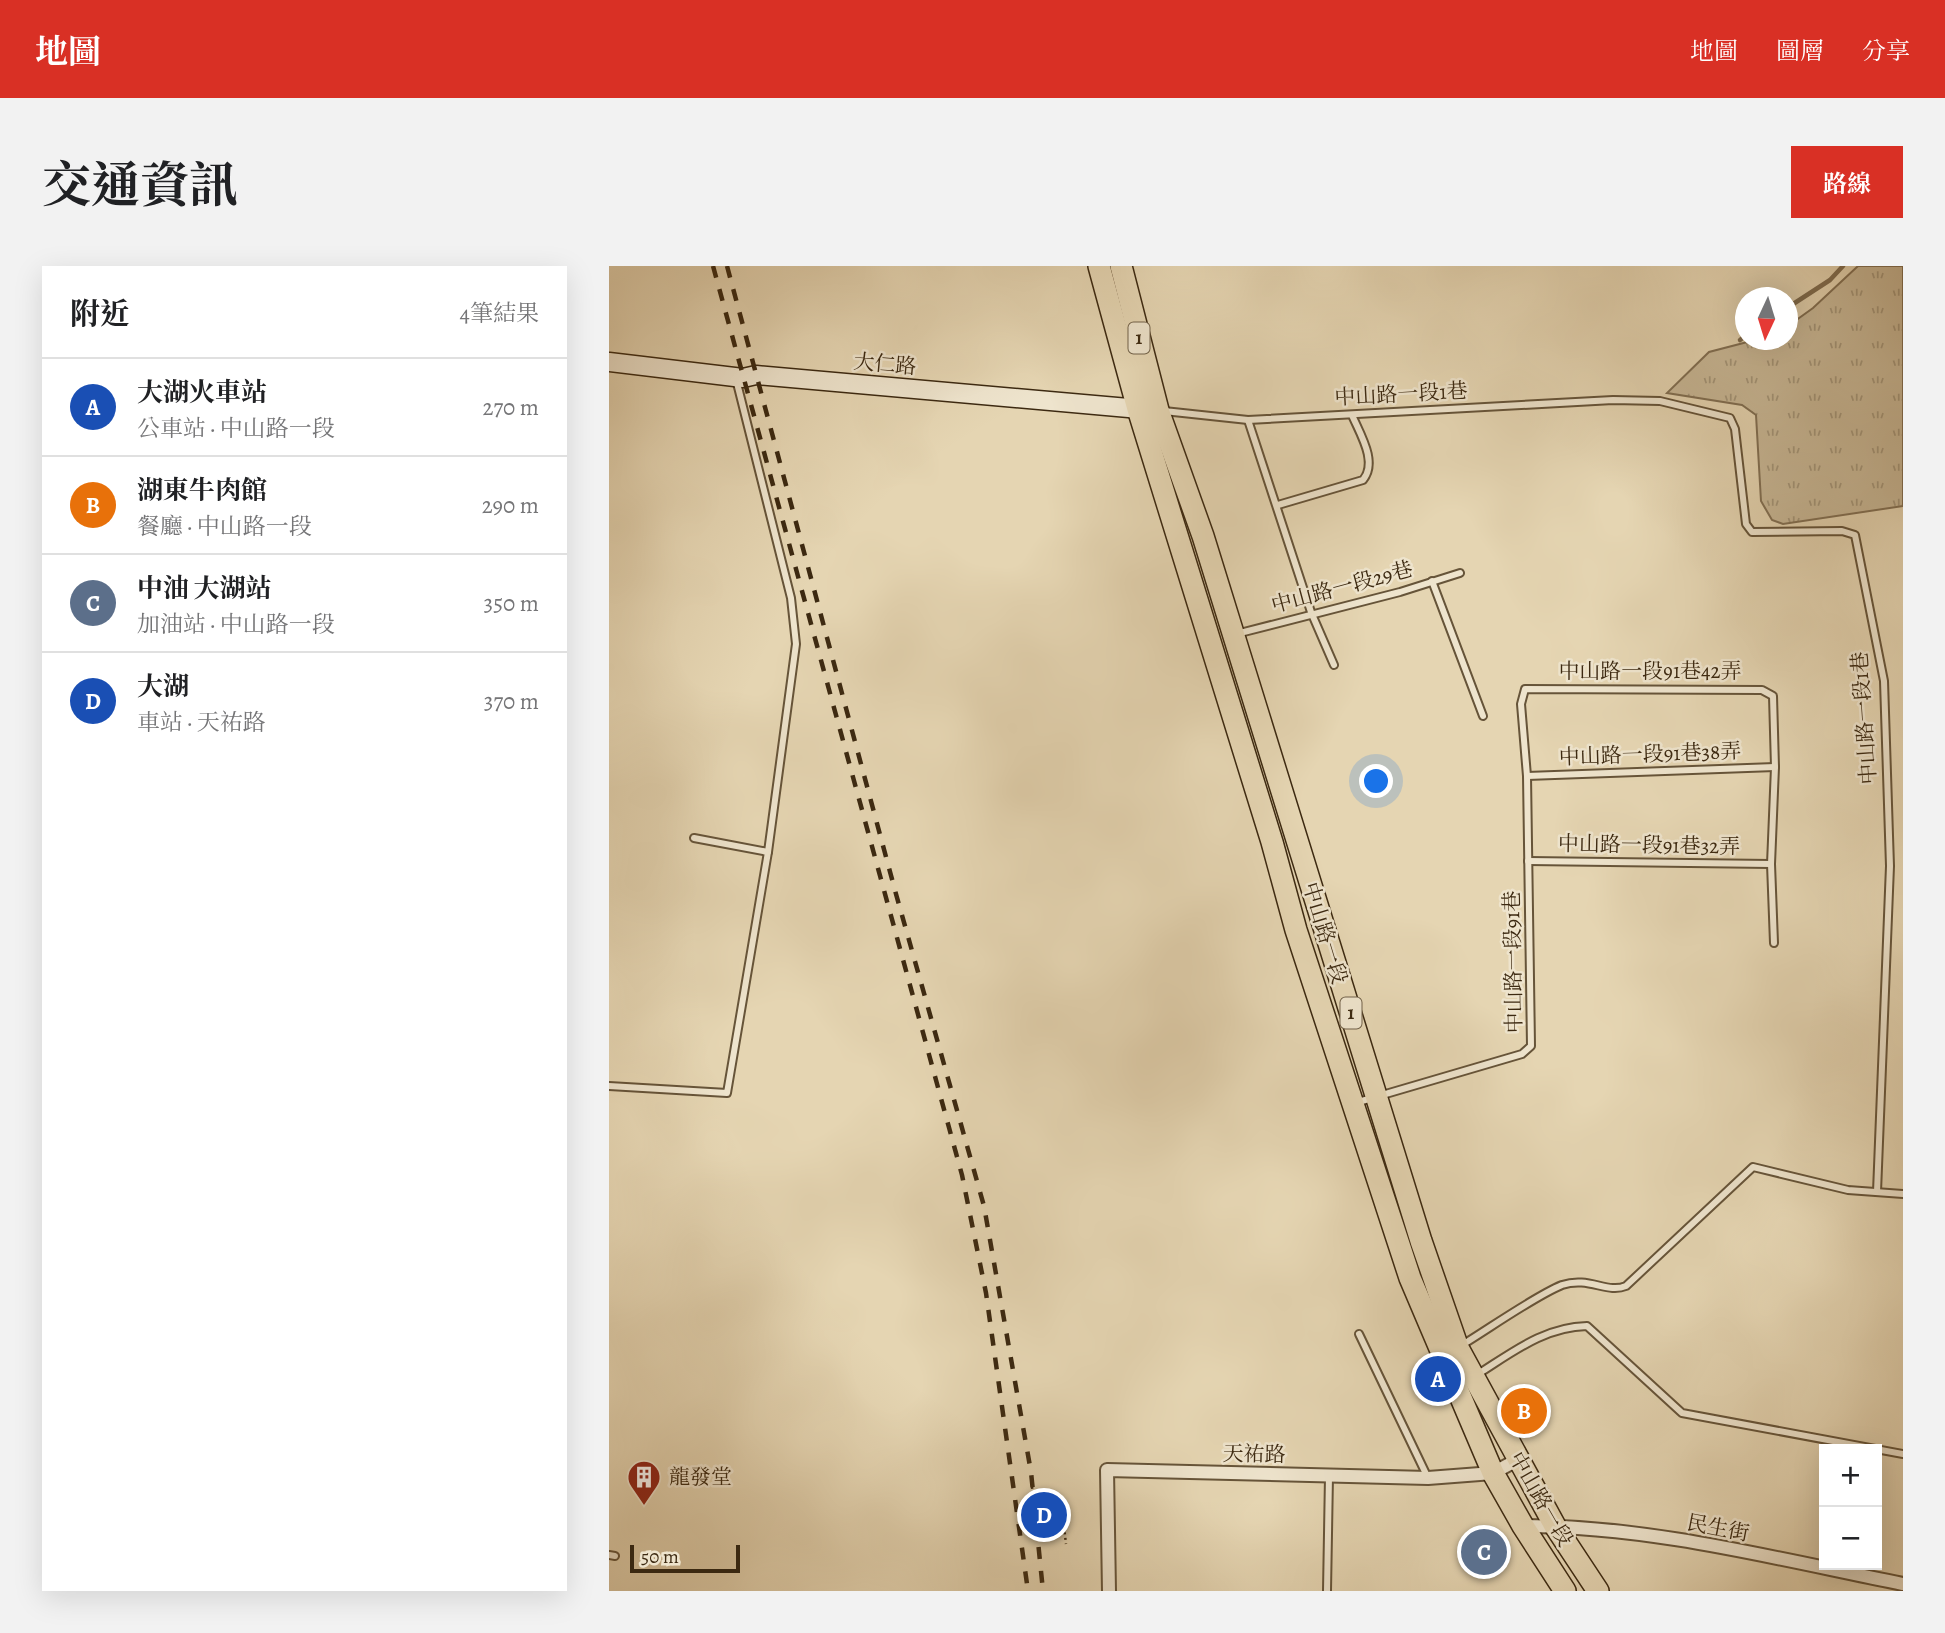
<!DOCTYPE html>
<html lang="zh-TW">
<head>
<meta charset="utf-8">
<style>
  :root { --surface:#fff; --page:#f2f2f2; --text:#202124; --muted:#757577; --line:#e0e0e0; --accent:#d93025 }
  body { margin:0; font-family:Alegreya,"Noto Serif TC",serif; background:var(--page); color:var(--text) }
  .controls { position:absolute; right:21px; bottom:21px; display:grid; overflow:hidden; border-radius:0px; box-shadow:0 7px 28px #0002 }
  .controls button { width:63px; height:63px; display:grid; place-items:center; padding:0; border:0; border-bottom:2px solid var(--line); background:var(--surface); color:var(--text); font:35px sans-serif }
  .compass { position:absolute; left:1126px; top:21px; width:63px; height:63px; border-radius:50%; background:var(--surface); box-shadow:0 7px 28px #0002; rotate:184deg }
  .scale { position:absolute; left:21px; bottom:18px; width:110px; box-sizing:border-box; padding-left:7px; border:4px solid #3c2911; border-top:0; font-size:19px; line-height:24px; white-space:nowrap; color:#3c2911; -webkit-text-stroke:5px #eee4cd; paint-order:stroke }
  .you { position:absolute; left:768px; top:516px; width:24px; height:24px; margin:-18px; border:5px solid #fff; border-radius:50%; background:#1a73e8; box-shadow:0 0 0 10px #1a73e833 }
  .badge { display:grid; place-items:center; width:46px; height:46px; border-radius:50%; background:var(--accent); color:#fff; font-size:23px; font-weight:700 }
  .pin { position:absolute; translate:-50% -50%; border:4px solid #fff; box-shadow:0 2px 7px #0006 }
  .list { margin:0; padding:0; list-style:none }
  h2 { display:flex; justify-content:space-between; align-items:center; height:91px; margin:0; padding:0 28px; font-size:30px }
  h2 small { font-size:23px; font-weight:400; color:var(--muted) }
  .list li { display:grid; grid-template-columns:46px 1fr auto; gap:21px; align-items:center; box-sizing:border-box; height:98px; padding:0 28px; border-top:2px solid var(--line) }
  .list b { display:block; font-size:26px; white-space:nowrap }
  .list p { margin:0; font-size:23px; white-space:nowrap; color:var(--muted) }
  .list em { font-size:23px; font-style:normal; color:var(--muted) }
  .map { position:relative; flex:none; width:1294px; height:1325px; overflow:hidden; border-radius:0px }
  header { display:flex; align-items:center; gap:42px; box-sizing:border-box; height:98px; padding:0 35px; background:var(--accent); color:#fff }
  header strong { font-size:33px }
  nav { display:flex; gap:38px; margin-inline-start:auto; font-size:24px }
  .intro { display:flex; align-items:center; justify-content:space-between; box-sizing:border-box; height:168px; padding:0 42px }
  h1 { margin:0; font-size:49px }
  .button { padding:18px 32px; border-radius:0px; background:var(--accent); color:#fff; font-size:24px; font-weight:700 }
  main { display:flex; gap:42px; padding:0 42px }
  aside { flex:1; background:var(--surface); border-radius:0px; box-shadow:0 7px 28px #0002 }
  .map>svg:first-child { display:block }
</style>
</head>
<body>
<header>
<strong>地圖</strong>
<nav><a>地圖</a><a>圖層</a><a>分享</a></nav>
</header>
<div class="intro"><h1>交通資訊</h1><a class="button">路線</a></div>
<main>
<aside>
<h2>附近<small>4筆結果</small></h2>
<ul class="list">
<li><span class="badge" style="background:#1a4fb4">A</span><div><b>大湖火車站</b><p>公車站 · 中山路一段</p></div><em>270 m</em></li>
<li><span class="badge" style="background:#e8710a">B</span><div><b>湖東牛肉館</b><p>餐廳 · 中山路一段</p></div><em>290 m</em></li>
<li><span class="badge" style="background:#5c6f8a">C</span><div><b>中油 大湖站</b><p>加油站 · 中山路一段</p></div><em>350 m</em></li>
<li><span class="badge" style="background:#1a4fb4">D</span><div><b>大湖</b><p>車站 · 天祐路</p></div><em>370 m</em></li>
</ul>
</aside>
<div class="map">
<svg width="1294" height="1325" viewBox="0 0 1294 1325">
  <defs>
    <pattern id="grass-tufts" width="24" height="20" patternUnits="userSpaceOnUse" patternTransform="scale(1.75)"><rect width="24" height="20" fill="#c8b897"/><path d="M3 7l-1-3M5 7V3M7 7l1-3M15 17l-1-3M17 17v-4M19 17l1-3" fill="none" stroke="#a4967a"/></pattern>
  </defs>
  <rect width="100%" height="100%" fill="#e5d5b2"/>
  <filter id="stains"><feTurbulence type="fractalNoise" baseFrequency=".00286" numOctaves="4"/><feColorMatrix values="0 0 0 0 .2 0 0 0 0 .09 0 0 0 0 .02 0 0 0 .5 -.17"/></filter>
  <radialGradient id="worn" r=".72"><stop offset=".6" stop-color="#630" stop-opacity="0"/><stop offset="1" stop-color="#630" stop-opacity=".3"/></radialGradient>
  <!-- grass -->
  <path fill="url(#grass-tufts)" stroke="#827054" stroke-width="2" d="M1249,0h45v240l-120,18 -11,-4 -11,-19 -5,-86 -14,-10 -75,-12 42,-41 46,-12h32l1,-14 25,-18z"/>
  <g fill="none" stroke-linecap="round" stroke-linejoin="round">
    <!-- stream -->
    <g stroke="#7f6d51" stroke-width="4.5">
      <path d="M1178,42l43,-28 13,-14"/>
      <path d="M1131,74l5,-4"/>
    </g>
    <defs>
      <g id="lane">
        <path d="M555,145l84,9 365,-20 47,1 70,17 5,11 11,95 6,8 90,-1 13,4 29,146 6,185 -13,326"/>
        <path d="M639,154l63,192 23,53"/>
        <path d="M669,239l85,-25c15,-18 -3,-46 -11,-65"/>
        <path d="M823,315l51,135"/>
        <path d="M627,368l164,-42 60,-19"/>
        <path d="M918,510l248,-9"/>
        <path d="M85,572l74,14"/>
        <path d="M919,595l243,3"/>
        <path d="M0,820l118,7 41,-241 28,-208 -5,-46 -55,-219"/>
        <path d="M746,837l167,-49 9,-8 -4,-270 -6,-72 4,-15 237,1 11,6 2,71 -4,97 3,79"/>
        <path d="M750,1068l69,144"/>
        <path d="M853,1079c28,-17 73,-49 100,-60 27,-9 45,9 64,1l127,-119 95,23 55,4"/>
        <path d="M869,1108c35,-22 66,-47 109,-48l95,87 221,41"/>
        <path d="M0,1289l6,1"/>
        <path d="M718,1325l2,-115"/>
      </g>
      <g id="street">
        <path d="M914,1260c128,0 254,33 380,58"/>
        <path d="M500,1325l-2,-121 321,8 65,-5 24,-13"/>
      </g>
      <path id="secondary" d="M0,96l134,16 13,-3 395,35"/>
      <g id="primary">
        <path d="M490,0l39,143 134,433 24,88 114,348 83,195 30,53 42,65"/>
        <path d="M512,0l37,144 45,126 218,705 37,107 97,178 43,65"/>
      </g>
    </defs>
    <!-- lane casing -->
    <use href="#lane" stroke="#665439" stroke-width="10"/>
    <!-- street casing -->
    <use href="#street" stroke="#665439" stroke-width="16"/>
    <!-- secondary casing -->
    <use href="#secondary" stroke="#3c2911" stroke-width="21"/>
    <!-- primary casing -->
    <use href="#primary" stroke="#3c2911" stroke-width="24"/>
    <!-- path -->
    <g stroke="#3c2911" stroke-width="2.5" stroke-dasharray="2 3.5" stroke-linecap="butt">
      <path d="M423,1221l2,20"/>
      <path d="M455,1261l2,17"/>
    </g>
    <!-- lane -->
    <use href="#lane" stroke="#eee4cd" stroke-width="6"/>
    <!-- street -->
    <use href="#street" stroke="#eee4cd" stroke-width="12"/>
    <!-- secondary -->
    <use href="#secondary" stroke="#eee4cd" stroke-width="18"/>
    <!-- primary -->
    <use href="#primary" stroke="#e5d5b2" stroke-width="21"/>
    <!-- rail -->
    <g stroke="#3c2911" stroke-width="4.5" stroke-dasharray="12 12" stroke-linecap="butt">
      <path d="M104,0l249,909 24,118 42,298"/>
      <path d="M118,0l169,628 88,312 47,266 12,119"/>
    </g>
  </g>
  <!-- icons -->
  <defs>
    <symbol id="building-pin" viewBox="-11 -11 22 30"><path d="M0 17L-7.5 6A9.5 9.5 0 1 1 7.5 6Z" fill="#8f2418" stroke="#eee4cd"/><path d="M-4-6H4V6H1V3H-1V6H-4ZM-2.5-4.3h1.7v1.8h-1.7ZM.8-4.3h1.7v1.8H.8ZM-2.5-1h1.7V.8h-1.7ZM.8-1h1.7V.8H.8Z" fill="#fff"/></symbol>
  </defs>
  <g fill-rule="evenodd">
    <use href="#building-pin" x="16" y="1192" width="38" height="52"/>
  </g>
  <g text-anchor="middle" dominant-baseline="central" stroke-width="5" stroke-linejoin="round" paint-order="stroke">
    <!-- shield labels -->
    <g fill="#eee4cd" stroke="#716149" stroke-width="2">
      <rect x="519.5" y="56.5" width="21" height="31" rx="5"/>
      <rect x="731.5" y="731.5" width="21" height="31" rx="5"/>
    </g>
    <g font-size="19" font-weight="bold" fill="#3c2911">
      <text x="530" y="72">1</text>
      <text x="742" y="747">1</text>
    </g>
    <!-- street labels -->
    <g font-size="21" fill="#3c2911" stroke="#eee4cd">
      <text transform="translate(276 98) rotate(5)">大仁路</text>
      <text transform="translate(792 128) rotate(-3)">中山路一段1巷</text>
      <text transform="translate(733 321) rotate(-15)">中山路一段29巷</text>
      <text x="1041" y="405">中山路一段91巷42弄</text>
      <text transform="translate(1255 452) rotate(-94)">中山路一段1巷</text>
      <text transform="translate(1041 488) rotate(-2)">中山路一段91巷38弄</text>
      <text transform="translate(1040 579) rotate(1)">中山路一段91巷32弄</text>
      <text transform="translate(716 667) rotate(73)">中山路一段</text>
      <text transform="translate(904 696) rotate(-91)">中山路一段91巷</text>
      <text transform="translate(645 1188) rotate(1)">天祐路</text>
      <text transform="translate(932 1233) rotate(60)">中山路一段</text>
      <text transform="translate(1109 1262) rotate(11)">民生街</text>
    </g>
    <!-- poi labels -->
    <g font-size="21" fill="#3c2911" stroke="#eee4cd" text-anchor="start">
      <text x="60" y="1211">龍發堂</text>
    </g>
  </g>
  <rect width="100%" height="100%" filter="url(#stains)"/>
  <rect width="100%" height="100%" fill="url(#worn)"/>
</svg>
<div class="controls">
<button>+</button>
<button>−</button>
</div>
<svg class="compass" viewBox="-18 -18 36 36"><path d="M0-13l5 13h-10z" fill="#e53935"/><path d="M0 13l5-13h-10z" fill="#757577"/></svg>
<div class="scale">50 m</div>
<div class="you"></div>
<div class="pin badge" style="left:829px;top:1113px;background:#1a4fb4">A</div>
<div class="pin badge" style="left:915px;top:1145px;background:#e8710a">B</div>
<div class="pin badge" style="left:875px;top:1286px;background:#5c6f8a">C</div>
<div class="pin badge" style="left:435px;top:1249px;background:#1a4fb4">D</div>
</div>
</main>
</body>
</html>
